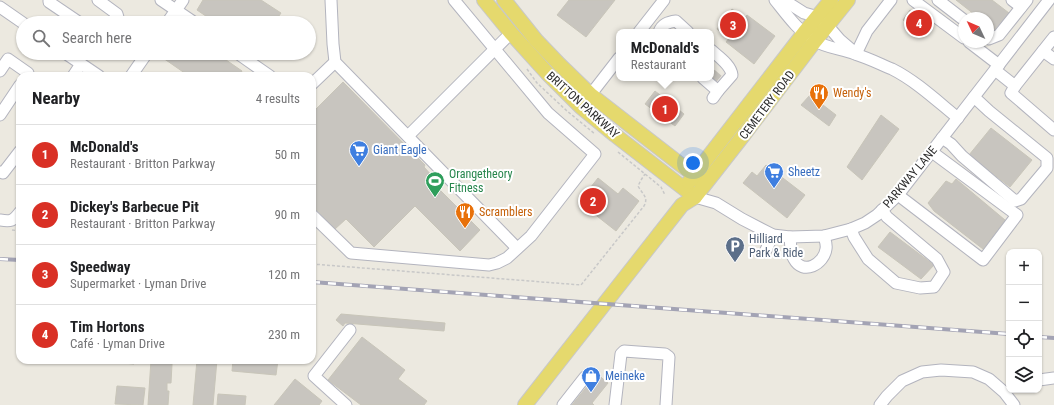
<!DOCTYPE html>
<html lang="en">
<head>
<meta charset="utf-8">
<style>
  :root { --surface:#fff; --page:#f2f2f2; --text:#202124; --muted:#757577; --line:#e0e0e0; --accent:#d93025 }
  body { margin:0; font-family:"Roboto Condensed",sans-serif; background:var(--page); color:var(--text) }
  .controls { position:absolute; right:12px; bottom:12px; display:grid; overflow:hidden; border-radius:8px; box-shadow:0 1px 3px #0004 }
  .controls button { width:36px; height:36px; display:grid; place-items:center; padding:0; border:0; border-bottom:1px solid var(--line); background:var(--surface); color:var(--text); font:20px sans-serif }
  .compass { position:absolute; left:958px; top:12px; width:36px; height:36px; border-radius:50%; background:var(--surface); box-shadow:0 1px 3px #0004; rotate:314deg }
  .you { position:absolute; left:693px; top:163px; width:14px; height:14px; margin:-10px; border:3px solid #fff; border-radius:50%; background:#1a73e8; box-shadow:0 0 0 6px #1a73e833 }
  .badge { display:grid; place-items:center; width:26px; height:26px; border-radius:50%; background:var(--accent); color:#fff; font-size:13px; font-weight:700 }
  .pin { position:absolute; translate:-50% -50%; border:2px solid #fff; box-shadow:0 1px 4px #0006 }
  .popup { position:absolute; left:616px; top:29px; width:98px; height:52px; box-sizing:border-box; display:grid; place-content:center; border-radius:8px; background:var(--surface); filter:drop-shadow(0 1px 3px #0005); font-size:13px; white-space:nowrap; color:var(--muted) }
  .popup b { font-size:15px; color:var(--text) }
  .popup::after { content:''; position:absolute; left:50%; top:100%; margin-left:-8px; border:8px solid transparent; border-top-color:var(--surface) }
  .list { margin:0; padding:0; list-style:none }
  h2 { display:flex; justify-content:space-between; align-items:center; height:52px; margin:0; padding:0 16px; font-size:17px }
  h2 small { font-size:13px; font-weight:400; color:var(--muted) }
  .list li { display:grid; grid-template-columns:26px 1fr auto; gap:12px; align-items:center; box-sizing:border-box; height:60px; padding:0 16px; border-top:1px solid var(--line) }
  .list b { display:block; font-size:15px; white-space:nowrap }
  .list p { margin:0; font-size:13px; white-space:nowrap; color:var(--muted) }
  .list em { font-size:13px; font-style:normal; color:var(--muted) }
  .icon { flex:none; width:22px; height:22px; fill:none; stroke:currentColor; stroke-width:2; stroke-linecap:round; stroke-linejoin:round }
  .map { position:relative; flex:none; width:1054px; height:405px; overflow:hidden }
  .search { position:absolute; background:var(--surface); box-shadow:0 1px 3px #0004; left:16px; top:16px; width:300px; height:44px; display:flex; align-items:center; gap:10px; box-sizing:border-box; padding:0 14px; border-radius:22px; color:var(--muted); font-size:15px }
  .panel { position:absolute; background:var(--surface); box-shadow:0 1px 3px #0004; left:16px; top:72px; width:300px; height:292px; border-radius:12px }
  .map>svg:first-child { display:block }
</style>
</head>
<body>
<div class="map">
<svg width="1054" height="405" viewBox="0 0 1054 405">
  <rect width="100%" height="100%" fill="#ece9e0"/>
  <!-- building -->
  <g fill="#c8c5bf" stroke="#c8c5b9">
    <path d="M203,0h58l20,13 -7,10h-58l-19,-13z"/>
    <path d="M569,0h46l-29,37 -29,-22z"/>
    <path d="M956,0h36l17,13 -14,18 -7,-6v-7h-9z"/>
    <path d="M732,9l13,10 -15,20 -13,-10z"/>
    <path d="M910,10l4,3h3l6,4 10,8 -10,12 -12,-9v-2l-8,-6z"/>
    <path d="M747,15l28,21 -21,28 -28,-22z"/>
    <path d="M167,53h49l26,18 -3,5h-50l-26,-18z"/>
    <path d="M343,82l82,83 -1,2 9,10 -3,3 50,50 -20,21 -45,-45 -41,41 -28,-28 -11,10 -23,-24v-92z"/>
    <path d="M655,91l29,23 -9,12 -30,-22z"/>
    <path d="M810,95l26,20 -7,11 -28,-21z"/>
    <path d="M881,115l18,14 -37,51 -15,-13z"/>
    <path d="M991,128l41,32 -22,27 -41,-32z"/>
    <path d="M766,165l39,30 -18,23 -44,-35 9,-11 5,4z"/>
    <path d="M598,178l20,16 5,-6 16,13 -23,30 -37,-29z"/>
    <path d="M956,179l49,41 -22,29 -49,-38 -6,-8 18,-22 6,3z"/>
    <path d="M890,232l44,33 -13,14 -43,-32z"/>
    <path d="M341,314l104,9 -1,8 -99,-8 -2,3 -7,-6z"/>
    <path d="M362,337l43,33 -7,9 29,22 -3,4h-63l-33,-25z"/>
    <path d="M89,360h45v4z"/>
    <path d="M151,360h19v4h2l-1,19h-4v8h2l-1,14h-20z"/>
    <path d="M197,360h20l-4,45h-20z"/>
    <path d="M233,360h45l-2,15 -44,-4z"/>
    <path d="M597,374l11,9 -16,20 2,2h-22z"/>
    <path d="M295,379l27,22 -3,4h-45z"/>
    <path d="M117,386l28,2 -2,17 -28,-1z"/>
    <path d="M218,394l28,2 -1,9h-28z"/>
  </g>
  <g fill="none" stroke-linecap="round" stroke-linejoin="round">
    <!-- minor-tunnel -->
    <path stroke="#c6c3bc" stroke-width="11" stroke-dasharray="11 5.5" stroke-linecap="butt" d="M711,74l7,6"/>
    <defs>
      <g id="minor">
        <path d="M49,0v2l31,21"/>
        <path d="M98,0l19,14 2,7 -1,2"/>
        <path d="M161,0l34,23"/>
        <path d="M331,0l2,44 2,18 182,186"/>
        <path d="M775,0c12,15 23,31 40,41 12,7 27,8 40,13 13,4 25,10 37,15 24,12 45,32 66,49"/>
        <path d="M786,0l4,4 14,9 14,4 10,9 12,14 14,12"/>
        <path d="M913,0l51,38"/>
        <path d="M938,0l26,20"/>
        <path d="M1012,0l9,7"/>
        <path d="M0,7l23,16"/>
        <path d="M167,23l16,-23"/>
        <path d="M639,32l25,-32"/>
        <path d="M659,32c3,-8 9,-10 17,-11l12,11"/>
        <path d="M988,38l1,1 10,-4 28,-35"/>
        <path d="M969,42l30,23"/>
        <path d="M711,50c8,7 20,15 21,25l-14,16 -5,7"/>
        <path d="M1043,51l11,8"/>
        <path d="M65,53l34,23"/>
        <path d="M237,53l33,23"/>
        <path d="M856,54l11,-23 24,-31"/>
        <path d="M995,70l20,16 -4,7 43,37"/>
        <path d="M0,71l8,-12 20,14 -2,3"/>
        <path d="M73,76l8,-12"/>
        <path d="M131,76l16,-23"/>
        <path d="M703,78l15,13"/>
        <path d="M312,84l23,-22"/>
        <path d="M1015,86l39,-49"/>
        <path d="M581,107l38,-49"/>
        <path d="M0,115l20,-30"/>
        <path d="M408,136l103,-103"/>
        <path d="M942,138l9,6 11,12 53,45 6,-2 26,-31v-10l-58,-47 -15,-14"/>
        <path d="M0,172l3,1 17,-22"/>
        <path d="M898,195l85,65 34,-45 -85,-63"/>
        <path d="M695,197l21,6 26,16 31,16 17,2 34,-1 27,-7 14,-6 12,-8 21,-20 151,-195"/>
        <path d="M312,215l39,38 138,12 8,-2 10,-5 24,-22 64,-82 -47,-41 -94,-113"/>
        <path d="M0,220c11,2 13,1 20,-8"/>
        <path d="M851,229l3,8 14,22 28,24 24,5 14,-1 10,-15 -7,-13 -50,-42 -5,-7"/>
        <path d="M790,237c1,8 0,16 4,22 9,17 30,5 32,-10 1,-5 -1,-9 -2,-13"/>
        <path d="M765,252l8,-17"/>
        <path d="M1039,380l15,-2"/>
        <path d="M346,405l-32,-29 36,-46"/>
        <path d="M563,405l22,-28"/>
        <path d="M615,405l6,-51 3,-3 41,3 4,3 -3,48"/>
        <path d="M880,405l7,-9 15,-15 20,-9 19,-2 32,2 16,7 15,13 10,13"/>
      </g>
      <g id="major">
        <path d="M484,0l27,33 36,40 34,34 34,28 80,62"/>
        <path d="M504,0l32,40 24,25 31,30 103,80 10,9"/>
        <path d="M689,182l115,-149 27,-33"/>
        <path d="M525,405l157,-200 13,-8 47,-60 73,-96 33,-41"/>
      </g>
    </defs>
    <!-- minor casing -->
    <use href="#minor" stroke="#b3b4be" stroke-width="13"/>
    <!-- major casing -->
    <use href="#major" stroke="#c8c8c8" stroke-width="16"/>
    <!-- path -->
    <g stroke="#c8c8c8" stroke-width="1.5" stroke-dasharray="3 2" stroke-linecap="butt">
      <path d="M527,69l10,14 30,28 28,23"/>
      <path d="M120,76l2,-3"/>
      <path d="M618,152l43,35 4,8"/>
      <path d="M12,230l8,1"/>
      <path d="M312,264l269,21 63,-79c5,-9 -2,-12 -6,-20l3,-6 4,-6"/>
    </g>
    <!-- minor -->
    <use href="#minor" stroke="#fff" stroke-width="11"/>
    <!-- major -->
    <use href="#major" stroke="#e5d96d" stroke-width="14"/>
    <defs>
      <g id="rail">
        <path d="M0,259l20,1"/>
        <path d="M312,282l697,52"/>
        <path d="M1039,337l15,1"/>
      </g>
    </defs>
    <!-- rail casing -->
    <use href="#rail" stroke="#a3a3b4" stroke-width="4"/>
    <!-- rail -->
    <use href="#rail" stroke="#fff" stroke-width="2.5" stroke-dasharray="8" stroke-linecap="butt"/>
  </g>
  <!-- icons -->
  <defs>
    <symbol id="restaurant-pin" viewBox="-11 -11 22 30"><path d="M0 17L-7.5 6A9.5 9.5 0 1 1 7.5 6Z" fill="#e8710a" stroke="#fff"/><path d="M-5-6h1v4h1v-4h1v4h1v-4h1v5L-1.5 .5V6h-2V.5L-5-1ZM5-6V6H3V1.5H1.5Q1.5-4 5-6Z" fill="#fff"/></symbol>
    <symbol id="supermarket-pin" viewBox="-11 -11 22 30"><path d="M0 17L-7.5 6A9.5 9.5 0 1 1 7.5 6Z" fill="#3f7fe0" stroke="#fff"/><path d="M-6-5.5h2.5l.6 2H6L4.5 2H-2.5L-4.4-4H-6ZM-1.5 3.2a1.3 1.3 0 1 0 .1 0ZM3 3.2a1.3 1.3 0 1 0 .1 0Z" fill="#fff"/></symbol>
    <symbol id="stadium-pin" viewBox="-11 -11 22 30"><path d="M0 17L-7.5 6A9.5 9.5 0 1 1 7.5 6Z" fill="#2e9e5b" stroke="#fff"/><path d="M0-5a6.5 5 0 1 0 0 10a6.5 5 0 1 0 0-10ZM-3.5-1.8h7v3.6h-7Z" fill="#fff"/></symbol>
    <symbol id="parking-pin" viewBox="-11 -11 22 30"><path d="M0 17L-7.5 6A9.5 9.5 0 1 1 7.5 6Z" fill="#5c6f8a" stroke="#fff"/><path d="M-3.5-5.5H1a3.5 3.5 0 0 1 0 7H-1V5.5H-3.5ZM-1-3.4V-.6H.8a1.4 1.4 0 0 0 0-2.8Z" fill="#fff"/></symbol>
    <symbol id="shop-pin" viewBox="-11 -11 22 30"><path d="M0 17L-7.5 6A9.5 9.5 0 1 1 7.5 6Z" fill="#3f7fe0" stroke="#fff"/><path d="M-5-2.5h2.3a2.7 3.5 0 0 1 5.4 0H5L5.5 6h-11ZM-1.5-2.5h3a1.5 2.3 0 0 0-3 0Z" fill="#fff"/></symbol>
  </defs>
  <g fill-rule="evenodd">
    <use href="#restaurant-pin" x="808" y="82" width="22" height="30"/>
    <use href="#supermarket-pin" x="348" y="139" width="22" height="30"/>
    <use href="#supermarket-pin" x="763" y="161" width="22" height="30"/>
    <use href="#stadium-pin" x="424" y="170" width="22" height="30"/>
    <use href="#restaurant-pin" x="454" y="201" width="22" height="30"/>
    <use href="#parking-pin" x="724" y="235" width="22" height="30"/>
    <use href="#shop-pin" x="580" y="365" width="22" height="30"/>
  </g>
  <g text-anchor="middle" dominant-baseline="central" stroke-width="4" stroke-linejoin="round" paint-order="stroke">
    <!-- food labels -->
    <g font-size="12" fill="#c56008" stroke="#fff" text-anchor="start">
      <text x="833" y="93">Wendy's</text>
      <text x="479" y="212">Scramblers</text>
    </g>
    <!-- street labels -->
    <g font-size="12" fill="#2c2c2c" stroke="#fff">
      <text transform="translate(583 105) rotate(42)">BRITTON PARKWAY</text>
      <text transform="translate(767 105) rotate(-53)">CEMETERY ROAD</text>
      <text transform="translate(910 177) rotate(-50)">PARKWAY LANE</text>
    </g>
    <!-- shop labels -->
    <g font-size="12" fill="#366cbe" stroke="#fff" text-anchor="start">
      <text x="373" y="150">Giant Eagle</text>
      <text x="788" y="172">Sheetz</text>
      <text x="605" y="376">Meineke</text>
    </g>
    <!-- leisure labels -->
    <g font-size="12" fill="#27864d" stroke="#fff" text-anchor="start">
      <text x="449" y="174">Orangetheory<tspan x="449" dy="14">Fitness</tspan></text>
    </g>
    <!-- service labels -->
    <g font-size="12" fill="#4e5e75" stroke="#fff" text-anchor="start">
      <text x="749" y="239">Hilliard<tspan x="749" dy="14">Park &amp; Ride</tspan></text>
    </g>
  </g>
</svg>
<div class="controls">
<button>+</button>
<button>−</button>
<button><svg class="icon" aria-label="locate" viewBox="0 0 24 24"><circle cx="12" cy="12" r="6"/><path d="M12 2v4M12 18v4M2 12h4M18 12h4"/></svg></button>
<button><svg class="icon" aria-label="layers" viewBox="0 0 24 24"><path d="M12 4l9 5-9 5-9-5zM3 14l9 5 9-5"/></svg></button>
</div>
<svg class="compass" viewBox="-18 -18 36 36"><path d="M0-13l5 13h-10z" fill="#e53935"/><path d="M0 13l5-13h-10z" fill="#757577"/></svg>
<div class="you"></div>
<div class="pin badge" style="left:665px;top:109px">1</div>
<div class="popup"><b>McDonald's</b>Restaurant</div>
<div class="pin badge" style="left:593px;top:201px">2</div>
<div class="pin badge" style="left:733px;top:25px">3</div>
<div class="pin badge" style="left:919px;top:23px">4</div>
<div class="search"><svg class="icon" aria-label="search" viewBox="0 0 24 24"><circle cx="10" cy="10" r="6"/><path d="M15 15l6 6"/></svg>Search here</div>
<section class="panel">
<h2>Nearby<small>4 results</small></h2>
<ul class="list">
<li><span class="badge">1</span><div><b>McDonald's</b><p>Restaurant · Britton Parkway</p></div><em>50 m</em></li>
<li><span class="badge">2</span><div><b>Dickey's Barbecue Pit</b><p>Restaurant · Britton Parkway</p></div><em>90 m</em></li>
<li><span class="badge">3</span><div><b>Speedway</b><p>Supermarket · Lyman Drive</p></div><em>120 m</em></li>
<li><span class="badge">4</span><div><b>Tim Hortons</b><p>Café · Lyman Drive</p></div><em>230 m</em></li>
</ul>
</section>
</div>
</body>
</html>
